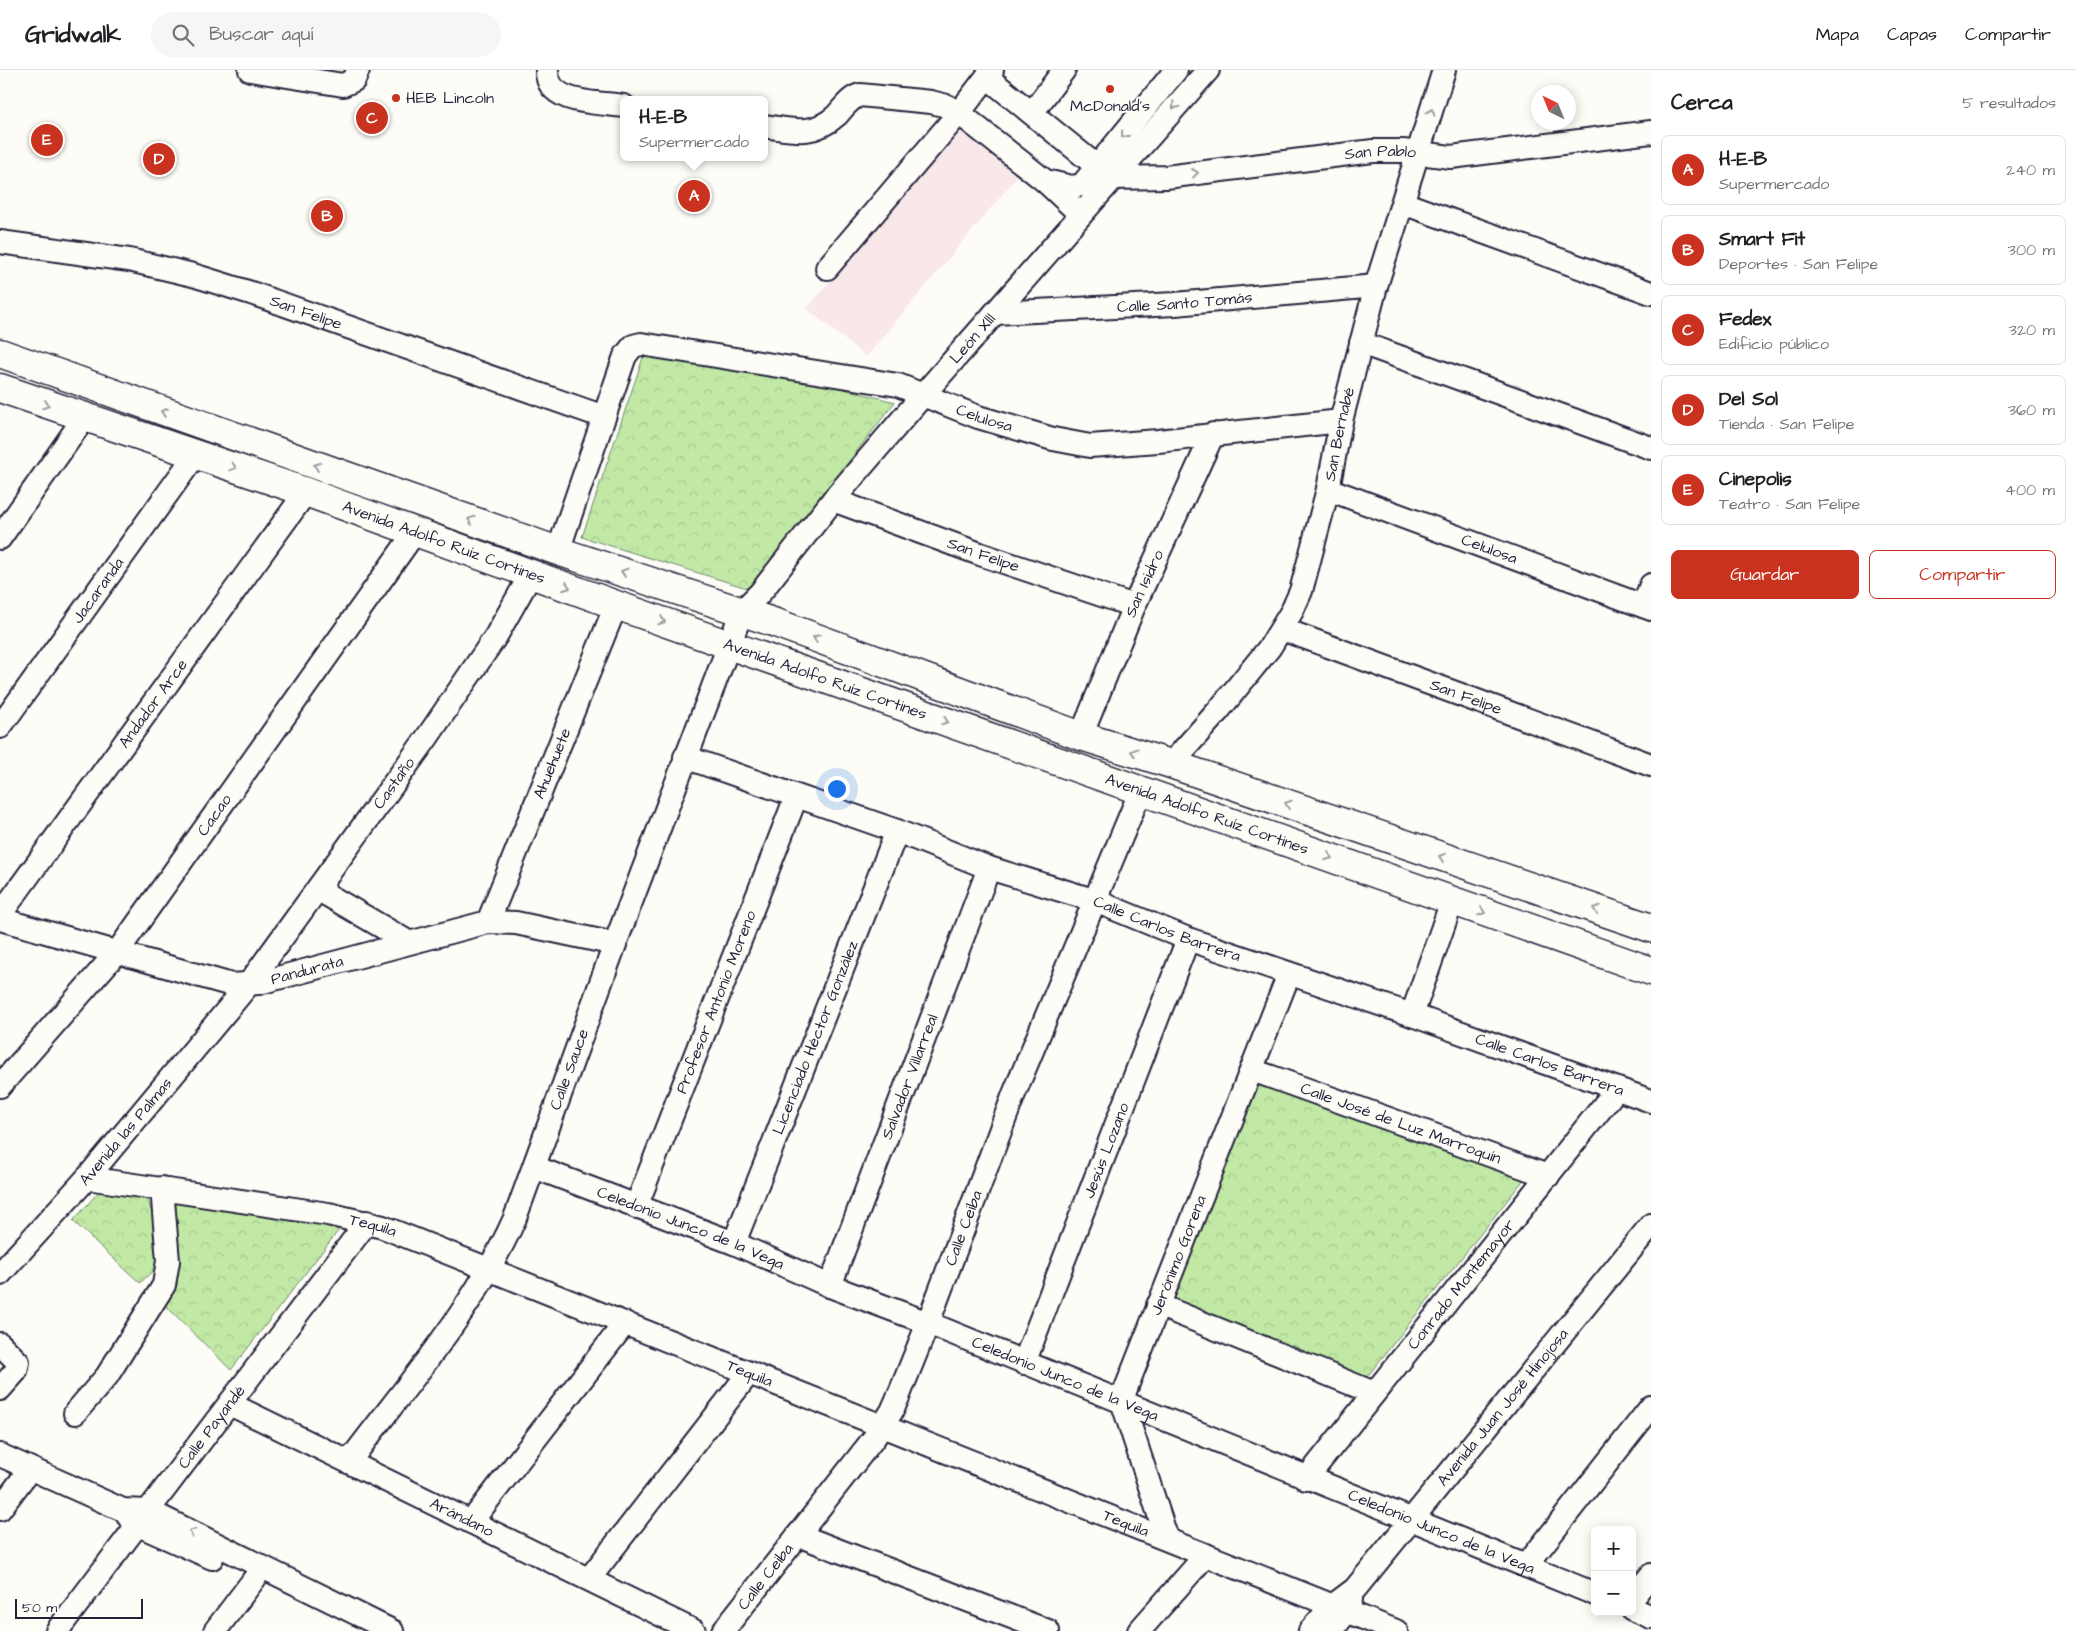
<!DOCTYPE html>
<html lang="es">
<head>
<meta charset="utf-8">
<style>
  :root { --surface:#fff; --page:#f6f6f6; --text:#202124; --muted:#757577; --line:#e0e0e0; --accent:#c8321e }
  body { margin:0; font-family:"Architects Daughter",sans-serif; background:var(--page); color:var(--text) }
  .controls { position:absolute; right:15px; bottom:15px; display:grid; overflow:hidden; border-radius:8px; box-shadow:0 2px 12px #0003 }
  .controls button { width:45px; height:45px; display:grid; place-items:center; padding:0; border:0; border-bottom:1px solid var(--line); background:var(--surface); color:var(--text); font:25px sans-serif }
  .compass { position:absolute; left:1531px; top:15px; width:45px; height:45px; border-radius:50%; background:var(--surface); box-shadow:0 2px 12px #0003; rotate:317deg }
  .scale { position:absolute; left:15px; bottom:12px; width:128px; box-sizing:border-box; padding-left:5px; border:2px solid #22223b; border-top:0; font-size:14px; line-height:18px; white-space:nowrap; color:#22223b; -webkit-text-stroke:4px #fdfcf7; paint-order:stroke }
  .you { position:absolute; left:836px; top:718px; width:18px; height:18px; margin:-12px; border:4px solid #fff; border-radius:50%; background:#1a73e8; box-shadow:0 0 0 8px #1a73e833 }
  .badge { display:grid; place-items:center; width:32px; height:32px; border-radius:50%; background:var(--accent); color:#fff; font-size:16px; font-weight:700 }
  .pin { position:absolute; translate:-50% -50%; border:2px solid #fff; box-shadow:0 1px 5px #0006 }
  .popup { position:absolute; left:620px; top:26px; width:148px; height:65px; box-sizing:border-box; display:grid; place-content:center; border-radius:8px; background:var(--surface); filter:drop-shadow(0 1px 4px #0005); font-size:16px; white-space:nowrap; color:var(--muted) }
  .popup b { font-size:19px; color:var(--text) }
  .popup::after { content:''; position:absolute; left:50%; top:100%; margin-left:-10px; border:10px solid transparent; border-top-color:var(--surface) }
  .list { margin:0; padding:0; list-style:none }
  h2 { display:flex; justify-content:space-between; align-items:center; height:65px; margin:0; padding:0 20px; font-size:21px }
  h2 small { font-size:16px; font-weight:400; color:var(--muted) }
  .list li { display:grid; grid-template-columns:32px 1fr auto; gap:15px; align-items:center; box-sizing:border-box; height:70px; margin:0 10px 10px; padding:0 10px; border:1px solid var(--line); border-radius:8px }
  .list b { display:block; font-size:19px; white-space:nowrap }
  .list p { margin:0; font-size:16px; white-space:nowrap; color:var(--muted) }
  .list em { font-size:16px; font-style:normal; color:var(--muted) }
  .actions { display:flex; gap:10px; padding:15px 20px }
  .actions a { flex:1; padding:11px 0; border:1px solid var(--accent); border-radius:8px; text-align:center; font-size:18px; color:var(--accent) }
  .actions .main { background:var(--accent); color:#fff }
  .icon { flex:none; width:28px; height:28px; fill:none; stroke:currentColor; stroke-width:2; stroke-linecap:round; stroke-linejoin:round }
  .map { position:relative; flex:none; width:1651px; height:1561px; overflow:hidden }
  header { display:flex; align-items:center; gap:30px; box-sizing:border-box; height:70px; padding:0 25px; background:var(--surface); border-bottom:1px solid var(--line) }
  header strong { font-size:24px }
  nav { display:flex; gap:28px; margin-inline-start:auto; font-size:18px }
  .search { width:350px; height:45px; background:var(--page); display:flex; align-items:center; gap:12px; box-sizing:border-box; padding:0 18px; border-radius:28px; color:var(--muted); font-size:19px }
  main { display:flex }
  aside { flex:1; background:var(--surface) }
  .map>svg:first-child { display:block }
</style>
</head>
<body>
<header>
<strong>Gridwalk</strong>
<div class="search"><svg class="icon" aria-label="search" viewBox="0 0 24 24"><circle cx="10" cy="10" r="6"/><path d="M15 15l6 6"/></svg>Buscar aquí</div>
<nav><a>Mapa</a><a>Capas</a><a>Compartir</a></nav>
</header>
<main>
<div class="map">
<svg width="1651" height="1561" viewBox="0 0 1651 1561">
  <defs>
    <pattern id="forest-crowns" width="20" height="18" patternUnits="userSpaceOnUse" patternTransform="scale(1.25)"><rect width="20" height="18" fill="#c1e9a5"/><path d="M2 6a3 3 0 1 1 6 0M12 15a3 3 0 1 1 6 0" fill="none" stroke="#a6c88f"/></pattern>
  </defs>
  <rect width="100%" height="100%" fill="#fdfcf7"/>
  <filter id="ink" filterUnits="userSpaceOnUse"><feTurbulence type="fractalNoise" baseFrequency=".02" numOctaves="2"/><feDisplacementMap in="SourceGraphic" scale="10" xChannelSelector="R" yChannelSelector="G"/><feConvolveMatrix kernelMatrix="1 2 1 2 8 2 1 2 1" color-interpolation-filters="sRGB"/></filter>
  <g filter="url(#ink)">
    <!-- built -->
    <path fill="#f9e7e9" d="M959,59l58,48 -151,180 -59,-48z"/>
    <!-- forest -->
    <g fill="url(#forest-crowns)" stroke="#728670">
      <path d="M646,279l95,14 154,39 -145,187 -168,-52z"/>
      <path d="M1259,1014l266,94 -159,200 -194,-79z"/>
      <path d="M102,1118l44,6 11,35 3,35 -20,19 -67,-62z"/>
      <path d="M178,1131l162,20 -2,10 -107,139 -67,-66 13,-19 1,-21 -9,-52z"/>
    </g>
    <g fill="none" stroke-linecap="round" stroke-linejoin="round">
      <defs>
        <g id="minor">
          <path d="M250,0l93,15 11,-5 4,-10"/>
          <path d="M547,0c-1,35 51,32 77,36"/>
          <path d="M987,7l123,100"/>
          <path d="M1032,43l32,-43"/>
          <path d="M764,56c29,4 49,11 73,-11 7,-8 13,-17 23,-20l71,7 16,4 12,7 86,68 35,33"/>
          <path id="s1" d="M1111,108l55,-1 207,-26h30l48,6 200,-25"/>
          <path d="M1045,111l27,6 10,-2 94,-115"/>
          <path d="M1403,133l248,90"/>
          <path id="s2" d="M0,172l129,18 64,15 58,18 353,124"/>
          <path d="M827,198l132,-155 33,-43"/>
          <path id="s3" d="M995,243l180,-9 201,-18"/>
          <path d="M1361,273l290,105"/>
          <path id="s4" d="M1328,419l323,120"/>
          <path id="s5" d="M833,430l147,54 154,52"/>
          <path d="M0,468l84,-120"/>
          <path id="s6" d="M558,481l67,-195 8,-10 8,-2 257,41 80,32 75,22 37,7 68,-5 183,-20"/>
          <path d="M1643,536l8,-21"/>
          <path id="s7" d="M1282,559l369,136"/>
          <path id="s8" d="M0,657l196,-273"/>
          <path id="s9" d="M1081,666l53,-130 79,-172"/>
          <path id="s10" d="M685,687l212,74 92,37 104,32 95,39 224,76 239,86"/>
          <path id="s11" d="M1171,694l47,-53 52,-64 22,-36 9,-20 27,-102 13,-68 35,-135 68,-216"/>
          <path d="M319,820l89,52"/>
          <path id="s12" d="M0,845l306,-423"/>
          <path id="s13" d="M0,849l232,66 27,-2 229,-61 28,1 99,21"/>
          <path id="s14" d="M488,852l128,-317"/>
          <path d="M1412,945l40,-114"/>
          <path id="s15" d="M1252,1000l296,106"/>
          <path id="s16" d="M0,1016l118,-135 297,-419"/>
          <path id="s17" d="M534,1097l200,76 96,43 98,37 667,271"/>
          <path id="s18" d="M87,1108l241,36 55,13 1013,404"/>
          <path id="s19" d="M636,1137l160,-410"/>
          <path id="s20" d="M734,1173l163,-412"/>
          <path id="s21" d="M0,1204l87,-96 161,-193 178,-246 70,-103 35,-62"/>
          <path id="s22" d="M830,1216l159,-418"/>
          <path d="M1158,1235l216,88"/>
          <path d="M0,1274l18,18 -2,9 -16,18"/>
          <path id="s23" d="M1024,1293l164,-424"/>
          <path id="s24" d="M230,1334l464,227"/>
          <path d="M75,1343l32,-37 57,-91 4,-24 -6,-73"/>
          <path d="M0,1385l123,55 26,1 243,120"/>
          <path id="s25" d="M349,1392c58,-78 126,-154 166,-244l100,-274 127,-333 18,-18 73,-93 90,-105 285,-325"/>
          <path id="s26" d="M1306,1409l310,-389"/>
          <path d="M0,1439l30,-40"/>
          <path d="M128,1446l10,9 74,33"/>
          <path d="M471,1452l154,-199"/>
          <path d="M798,1465l250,96"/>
          <path id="s27" d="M1167,1469l-44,-135 2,-13 164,-417"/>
          <path d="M1526,1496l125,-159"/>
          <path d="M589,1509l160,-206"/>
          <path d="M1632,1528l19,-23"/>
          <path d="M1632,1539l19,8"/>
          <path id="s28" d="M57,1561l310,-409"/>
          <path d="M215,1561l40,-53"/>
          <path id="s29" d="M723,1561l151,-193 18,-27 7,-16 29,-72 86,-229 127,-304"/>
          <path d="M1139,1561l67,-76"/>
          <path id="s30" d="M1310,1561l21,-24 24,-18 296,-364"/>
          <path d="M1332,1561l14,-19 5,-13"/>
        </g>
        <g id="major">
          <path d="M0,283l558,198 218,72 305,113 90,28 480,164"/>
          <path id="s31" d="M0,318l306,104 310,113 1035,366"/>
        </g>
      </defs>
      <!-- minor casing -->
      <use href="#minor" stroke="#22223b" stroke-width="26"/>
      <!-- major casing -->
      <use href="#major" stroke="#22223b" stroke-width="31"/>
      <!-- minor -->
      <use href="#minor" stroke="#fdfcf7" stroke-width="22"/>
      <!-- major -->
      <use href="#major" stroke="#fdfcf7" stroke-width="28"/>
    </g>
    <!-- one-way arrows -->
    <defs><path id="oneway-chevron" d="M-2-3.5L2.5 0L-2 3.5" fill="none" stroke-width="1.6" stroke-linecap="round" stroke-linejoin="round" transform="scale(1.25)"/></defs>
    <g stroke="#9a9aa2">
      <use href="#oneway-chevron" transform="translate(1175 36) rotate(132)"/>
      <use href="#oneway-chevron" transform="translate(1431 42) rotate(-72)"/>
      <use href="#oneway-chevron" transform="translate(1124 65) rotate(129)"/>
      <use href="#oneway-chevron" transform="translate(1195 103) rotate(-7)"/>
      <use href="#oneway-chevron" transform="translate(46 335) rotate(19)"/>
      <use href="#oneway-chevron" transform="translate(164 342) rotate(-160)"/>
      <use href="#oneway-chevron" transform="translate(317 396) rotate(-161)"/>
      <use href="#oneway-chevron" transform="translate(233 397) rotate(19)"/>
      <use href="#oneway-chevron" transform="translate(471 450) rotate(-161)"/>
      <use href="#oneway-chevron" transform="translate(624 502) rotate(-162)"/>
      <use href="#oneway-chevron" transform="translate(567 517) rotate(20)"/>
      <use href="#oneway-chevron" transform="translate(662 551) rotate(19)"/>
      <use href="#oneway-chevron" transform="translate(816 568) rotate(-160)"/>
      <use href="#oneway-chevron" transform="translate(945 651) rotate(19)"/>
      <use href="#oneway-chevron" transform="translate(1134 682) rotate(-163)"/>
      <use href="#oneway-chevron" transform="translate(1288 734) rotate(-161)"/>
      <use href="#oneway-chevron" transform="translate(1329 787) rotate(20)"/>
      <use href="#oneway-chevron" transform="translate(1442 787) rotate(-161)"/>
      <use href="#oneway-chevron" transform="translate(1596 839) rotate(-161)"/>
      <use href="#oneway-chevron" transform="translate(1482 842) rotate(19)"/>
      <use href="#oneway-chevron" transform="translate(192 1462) rotate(-154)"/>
    </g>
  </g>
  <!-- markers -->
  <g fill="#c8321e" stroke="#fdfcf7" stroke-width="2">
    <circle cx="1110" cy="19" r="5"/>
    <circle cx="396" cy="28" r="5"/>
  </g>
  <g text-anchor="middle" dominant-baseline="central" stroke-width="4" stroke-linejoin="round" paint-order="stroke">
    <!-- poi labels -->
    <g font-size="16" fill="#22223b" stroke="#fdfcf7" text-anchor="start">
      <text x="406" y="28">HEB Lincoln</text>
      <text x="1110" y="36" text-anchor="middle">McDonald's</text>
    </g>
    <!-- street labels -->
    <g font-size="16" fill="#22223b" stroke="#fdfcf7">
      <text stroke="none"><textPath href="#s1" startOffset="271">San Pablo</textPath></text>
      <text stroke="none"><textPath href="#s3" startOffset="190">Calle Santo Tomás</textPath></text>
      <text stroke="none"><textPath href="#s2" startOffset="315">San Felipe</textPath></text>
      <text stroke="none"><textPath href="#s25" startOffset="1301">León Xlll</textPath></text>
      <text stroke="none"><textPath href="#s6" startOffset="580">Celulosa</textPath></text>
      <text stroke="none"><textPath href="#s11" startOffset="379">San Bernabé</textPath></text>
      <text stroke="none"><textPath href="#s31" startOffset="470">Avenida Adolfo Ruíz Cortines</textPath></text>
      <text stroke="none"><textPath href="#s4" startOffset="172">Celulosa</textPath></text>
      <text stroke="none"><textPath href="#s5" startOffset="160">San Felipe</textPath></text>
      <text stroke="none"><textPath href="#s9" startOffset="165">San Isidro</textPath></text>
      <text stroke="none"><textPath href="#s8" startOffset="168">Jacaranda</textPath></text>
      <text stroke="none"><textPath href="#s31" startOffset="875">Avenida Adolfo Ruíz Cortines</textPath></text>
      <text stroke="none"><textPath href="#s7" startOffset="196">San Felipe</textPath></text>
      <text stroke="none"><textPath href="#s12" startOffset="261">Andador Arce</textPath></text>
      <text stroke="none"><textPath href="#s14" startOffset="171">Ahuehuete</textPath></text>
      <text stroke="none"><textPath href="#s21" startOffset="630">Castaño</textPath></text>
      <text stroke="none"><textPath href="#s16" startOffset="346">Cacao</textPath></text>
      <text stroke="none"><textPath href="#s31" startOffset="1280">Avenida Adolfo Ruíz Cortines</textPath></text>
      <text stroke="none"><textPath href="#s10" startOffset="512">Calle Carlos Barrera</textPath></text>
      <text stroke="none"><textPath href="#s13" startOffset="318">Pandurata</textPath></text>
      <text stroke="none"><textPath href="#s19" startOffset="220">Profesor Antonio Moreno</textPath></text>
      <text stroke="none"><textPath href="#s20" startOffset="221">Licenciado Héctor González</textPath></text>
      <text stroke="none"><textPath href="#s10" startOffset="918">Calle Carlos Barrera</textPath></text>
      <text stroke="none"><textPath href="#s25" startOffset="454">Calle Sauce</textPath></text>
      <text stroke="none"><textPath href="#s22" startOffset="224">Salvador Villarreal</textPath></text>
      <text stroke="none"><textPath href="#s15" startOffset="158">Calle José de Luz Marroquín</textPath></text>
      <text stroke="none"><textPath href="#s21" startOffset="190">Avenida las Palmas</textPath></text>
      <text stroke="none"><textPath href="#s23" startOffset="228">Jesús Lozano</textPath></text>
      <text stroke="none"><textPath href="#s18" startOffset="290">Tequila</textPath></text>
      <text stroke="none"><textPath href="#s17" startOffset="168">Celedonio Junco de la Vega</textPath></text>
      <text stroke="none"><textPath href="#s29" startOffset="474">Calle Ceiba</textPath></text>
      <text stroke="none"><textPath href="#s27" startOffset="301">Jerónimo Gorena</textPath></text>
      <text stroke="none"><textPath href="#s26" startOffset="249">Conrado Montemayor</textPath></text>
      <text stroke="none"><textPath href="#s18" startOffset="695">Tequila</textPath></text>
      <text stroke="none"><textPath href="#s17" startOffset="572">Celedonio Junco de la Vega</textPath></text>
      <text stroke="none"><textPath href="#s30" startOffset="296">Avenida Juan José Hinojosa</textPath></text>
      <text stroke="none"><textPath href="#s28" startOffset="256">Calle Payandé</textPath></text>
      <text stroke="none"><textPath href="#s24" startOffset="258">Arándano</textPath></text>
      <text stroke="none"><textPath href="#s18" startOffset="1100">Tequila</textPath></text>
      <text stroke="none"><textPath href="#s17" startOffset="978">Celedonio Junco de la Vega</textPath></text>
      <text stroke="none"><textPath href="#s29" startOffset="69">Calle Ceiba</textPath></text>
    </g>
  </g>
</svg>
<div class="controls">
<button>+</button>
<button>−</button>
</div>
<svg class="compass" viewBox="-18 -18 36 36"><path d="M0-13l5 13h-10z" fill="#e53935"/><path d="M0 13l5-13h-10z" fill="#757577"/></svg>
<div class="scale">50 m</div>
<div class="you"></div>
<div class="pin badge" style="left:694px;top:126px">A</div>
<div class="popup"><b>H-E-B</b>Supermercado</div>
<div class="pin badge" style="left:327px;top:146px">B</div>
<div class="pin badge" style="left:372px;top:48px">C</div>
<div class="pin badge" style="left:159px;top:89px">D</div>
<div class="pin badge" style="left:47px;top:70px">E</div>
</div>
<aside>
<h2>Cerca<small>5 resultados</small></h2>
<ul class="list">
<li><span class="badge">A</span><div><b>H-E-B</b><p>Supermercado</p></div><em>240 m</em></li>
<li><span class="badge">B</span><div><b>Smart Fit</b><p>Deportes · San Felipe</p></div><em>300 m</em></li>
<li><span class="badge">C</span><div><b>Fedex</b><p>Edificio público</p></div><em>320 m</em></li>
<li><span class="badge">D</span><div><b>Del Sol</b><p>Tienda · San Felipe</p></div><em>360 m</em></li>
<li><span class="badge">E</span><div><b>Cinepolis</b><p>Teatro · San Felipe</p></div><em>400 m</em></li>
</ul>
<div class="actions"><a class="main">Guardar</a><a>Compartir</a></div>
</aside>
</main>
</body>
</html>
